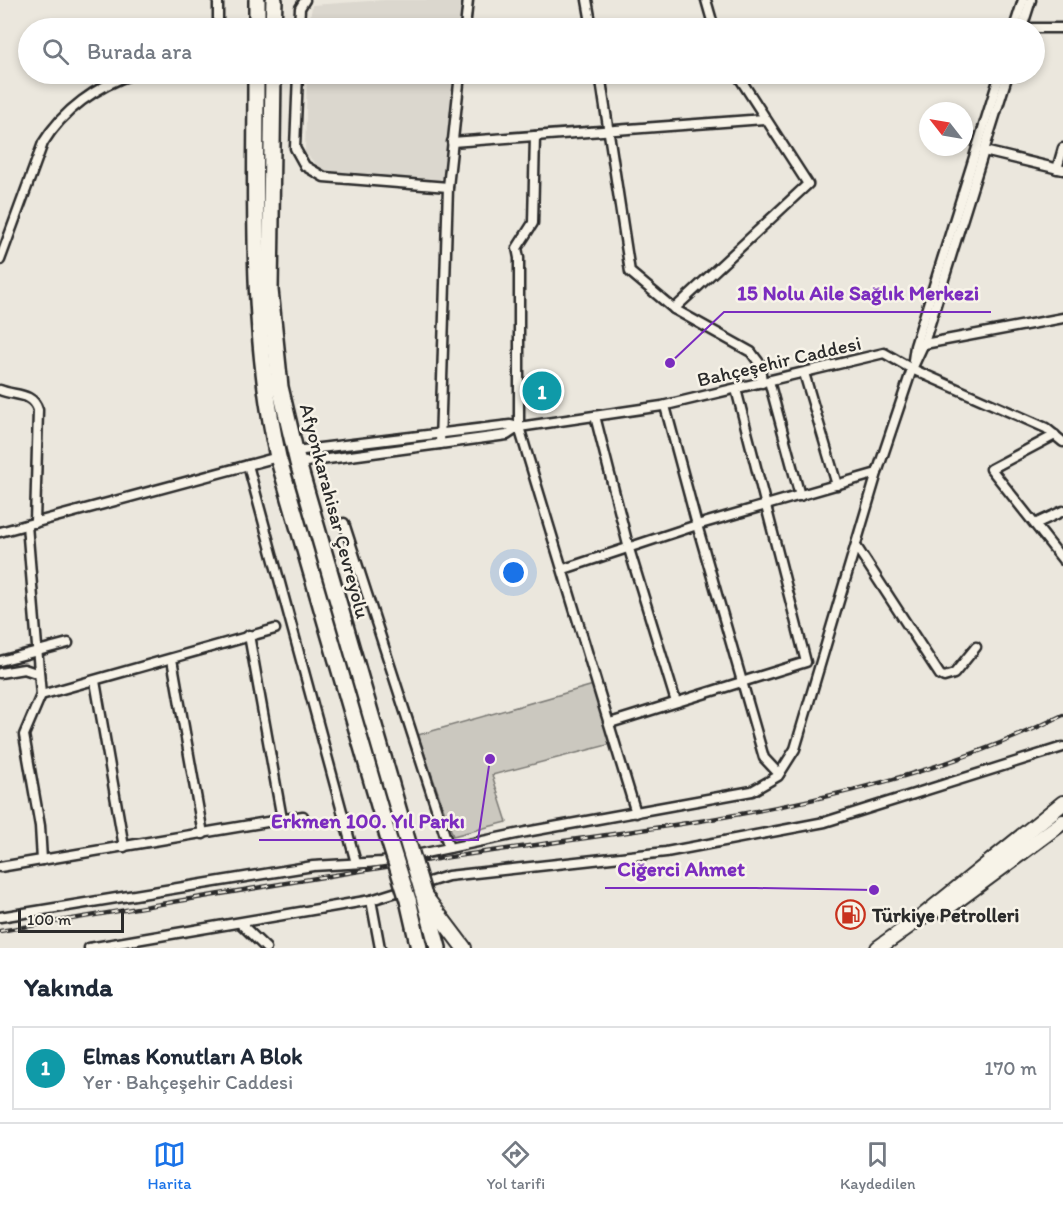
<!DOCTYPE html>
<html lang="tr">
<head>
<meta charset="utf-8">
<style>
  :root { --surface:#fff; --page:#f6f6f7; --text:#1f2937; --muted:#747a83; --line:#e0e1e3; --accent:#1a73e8 }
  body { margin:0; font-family:Itim,sans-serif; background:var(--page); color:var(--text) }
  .compass { position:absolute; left:919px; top:102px; width:54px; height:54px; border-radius:50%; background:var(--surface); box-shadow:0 3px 9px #0003; rotate:301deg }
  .scale { position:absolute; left:18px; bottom:15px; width:106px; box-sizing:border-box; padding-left:6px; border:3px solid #2b2b2b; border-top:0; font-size:16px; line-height:21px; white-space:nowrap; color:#2b2b2b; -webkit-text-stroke:4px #f7f3e8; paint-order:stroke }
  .you { position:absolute; left:514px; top:573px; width:21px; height:21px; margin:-15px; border:4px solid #fff; border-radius:50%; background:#1a73e8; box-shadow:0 0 0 9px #1a73e833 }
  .badge { display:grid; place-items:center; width:39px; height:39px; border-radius:50%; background:var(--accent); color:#fff; font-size:20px; font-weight:700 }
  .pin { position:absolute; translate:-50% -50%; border:3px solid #fff; box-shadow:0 2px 6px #0006 }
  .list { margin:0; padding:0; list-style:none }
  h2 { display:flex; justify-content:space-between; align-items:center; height:78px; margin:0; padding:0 24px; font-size:26px }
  h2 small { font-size:20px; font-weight:400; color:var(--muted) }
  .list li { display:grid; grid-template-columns:39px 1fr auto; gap:18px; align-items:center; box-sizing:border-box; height:84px; margin:0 12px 12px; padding:0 12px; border:2px solid var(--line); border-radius:0px }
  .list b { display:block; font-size:22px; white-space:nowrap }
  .list p { margin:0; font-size:20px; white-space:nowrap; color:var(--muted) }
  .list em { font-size:20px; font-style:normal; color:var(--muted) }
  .icon { flex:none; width:33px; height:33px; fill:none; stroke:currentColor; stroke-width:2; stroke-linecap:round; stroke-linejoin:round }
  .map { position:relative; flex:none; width:1063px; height:948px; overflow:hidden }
  .search { position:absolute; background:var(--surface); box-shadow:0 3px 9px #0003; left:18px; right:18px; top:18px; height:66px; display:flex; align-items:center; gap:15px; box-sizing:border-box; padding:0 21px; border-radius:33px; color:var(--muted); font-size:22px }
  .sheet { height:174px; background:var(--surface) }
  nav { display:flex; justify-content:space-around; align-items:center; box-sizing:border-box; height:84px; border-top:2px solid var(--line); background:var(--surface); font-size:16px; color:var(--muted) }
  nav a { display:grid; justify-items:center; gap:3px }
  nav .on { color:var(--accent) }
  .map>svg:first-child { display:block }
</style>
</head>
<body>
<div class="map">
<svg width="1063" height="948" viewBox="0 0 1063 948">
  <rect width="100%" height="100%" fill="#ebe7dd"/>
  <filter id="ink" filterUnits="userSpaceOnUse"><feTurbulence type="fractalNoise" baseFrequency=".0167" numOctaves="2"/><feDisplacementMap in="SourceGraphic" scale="12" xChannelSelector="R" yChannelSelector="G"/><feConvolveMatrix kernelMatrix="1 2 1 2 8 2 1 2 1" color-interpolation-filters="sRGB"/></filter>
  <g filter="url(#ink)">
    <!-- built -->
    <g fill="#dbd7ce">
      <path d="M384,0h78l2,2 -3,26h-152l3,-23z"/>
      <path d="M307,74h149l-11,102 -7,5 -114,-9 -19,-19z"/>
    </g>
    <!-- green -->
    <path fill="#cbc8bf" stroke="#7b7a75" stroke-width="1.5" d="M597,684l18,59 -123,32 15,47 -54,14 -35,-101z"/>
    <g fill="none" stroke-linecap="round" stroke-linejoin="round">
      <defs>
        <g id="street">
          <path d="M587,0l5,28"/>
          <path d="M706,0l8,28"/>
          <path d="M218,28v-28"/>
          <path d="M299,28l1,-20 5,-8"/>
          <path d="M465,28l3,-28"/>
          <path d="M1014,28l9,-28"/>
          <path d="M1022,28l9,-28"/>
          <path d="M1023,28h40"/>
          <path d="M298,74l-3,74 10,18 19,11 124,10"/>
          <path d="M600,74l30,198 44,37 77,43 9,12 2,19"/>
          <path d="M535,136l-2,87 -16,25 2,10v169l117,386"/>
          <path d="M452,142l312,-23"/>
          <path d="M984,151l79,19"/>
          <path d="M1057,169l6,-21"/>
          <path d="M0,260l43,-117c20,-33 54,-57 90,-69"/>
          <path d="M674,309l134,-125 -71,-110"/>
          <path d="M919,345l144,-27"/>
          <path d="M913,360l2,-14 85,-272"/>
          <path d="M804,373l33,112"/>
          <path d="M769,381l31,115"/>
          <path d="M0,390c14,6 33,2 38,20l-3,113"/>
          <path d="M665,406l32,119 67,233 15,16"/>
          <path d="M595,416l34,133 47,153"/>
          <path d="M1055,435l-64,34 72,91"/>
          <path d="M440,444l8,-257 12,-113"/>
          <path d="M295,451l215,-26 9,2 143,-21 222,-53 28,16 134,59 17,14"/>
          <path d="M298,463l209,-28 12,-8"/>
          <path d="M248,465l108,398"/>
          <path d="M344,523l105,325"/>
          <path d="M1035,524l28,-13"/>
          <path d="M27,525l14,170 -17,40 16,91 2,34"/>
          <path d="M0,532l278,-75"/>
          <path d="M856,546l84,129 4,2 10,-3 22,-27"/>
          <path d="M564,569l133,-44 180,-52 35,-104 12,-26 84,-269"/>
          <path d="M249,635l33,184"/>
          <path d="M172,659l31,175"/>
          <path d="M0,661l68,-18"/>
          <path d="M0,673l24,-4 15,5"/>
          <path d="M95,681l29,166"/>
          <path d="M41,695l234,-66"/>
          <path d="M610,723l196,-61 -70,-273"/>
          <path d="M0,867l303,-51"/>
          <path d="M371,900l77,-24 218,-24 159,-30 238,-75"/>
          <path d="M0,917l313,-51 69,-4 144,-30 226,-41 26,-15 17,-27 82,-276"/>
          <path d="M241,924l25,24"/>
          <path d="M89,948l282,-48 9,48"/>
        </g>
        <g id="primary">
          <path d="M424,895l40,53"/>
          <path d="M943,911l120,-89"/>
          <path d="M878,948l45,-32 140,-113"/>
        </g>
        <g id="highway">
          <path d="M257,28v-28"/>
          <path d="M273,28l1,-28"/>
          <path d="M256,74c0,129 -6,256 22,383l111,383"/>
          <path d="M273,74l-3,216 10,97 18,76 107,370"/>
          <path d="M423,893l15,55"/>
          <path d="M408,900l11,48"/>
        </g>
      </defs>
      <!-- street casing -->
      <use href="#street" stroke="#2b2b2b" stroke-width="13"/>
      <!-- primary casing -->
      <use href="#primary" stroke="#2b2b2b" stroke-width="18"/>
      <!-- highway casing -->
      <use href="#highway" stroke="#2b2b2b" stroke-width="20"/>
      <!-- street -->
      <use href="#street" stroke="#f7f3e8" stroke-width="8"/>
      <!-- primary -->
      <use href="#primary" stroke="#f7f3e8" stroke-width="14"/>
      <!-- highway -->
      <use href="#highway" stroke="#f7f3e8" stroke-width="15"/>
      <defs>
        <path id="rail" d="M0,931c146,-24 291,-50 437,-72 211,-32 432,-48 626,-144"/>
      </defs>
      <!-- rail casing -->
      <use href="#rail" stroke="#2b2b2b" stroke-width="4.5"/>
      <!-- rail -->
      <use href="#rail" stroke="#f7f3e8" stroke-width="2" stroke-dasharray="7" stroke-linecap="butt"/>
      <defs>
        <g id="highway-bridge">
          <path d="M405,833l18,60"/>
          <path d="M389,840l19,60"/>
        </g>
      </defs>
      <!-- highway-bridge casing -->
      <use href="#highway-bridge" stroke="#2b2b2b" stroke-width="20" stroke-linecap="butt"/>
      <!-- highway-bridge -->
      <use href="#highway-bridge" stroke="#f7f3e8" stroke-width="15"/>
    </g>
  </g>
  <!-- icons -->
  <defs>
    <symbol id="fuel-ring" viewBox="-11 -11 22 22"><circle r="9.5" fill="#f7f3e8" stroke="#c8321e" stroke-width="1.5"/><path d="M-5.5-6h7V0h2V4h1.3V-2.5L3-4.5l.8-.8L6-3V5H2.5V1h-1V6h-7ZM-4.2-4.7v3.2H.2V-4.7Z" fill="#c8321e"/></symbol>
  </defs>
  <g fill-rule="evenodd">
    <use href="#fuel-ring" x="834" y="898" width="33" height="33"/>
  </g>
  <g text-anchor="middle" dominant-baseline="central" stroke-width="5" stroke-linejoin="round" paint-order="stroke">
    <!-- street labels -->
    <g font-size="20" fill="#2b2b2b" stroke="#f7f3e8">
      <text transform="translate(779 361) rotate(-13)">Bahçeşehir Caddesi</text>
      <text transform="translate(335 511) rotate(75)">Afyonkarahisar Çevreyolu</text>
    </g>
    <!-- poi labels -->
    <g font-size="20" font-weight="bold" fill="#2b2b2b" stroke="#f7f3e8" text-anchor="start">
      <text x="872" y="915">Türkiye Petrolleri</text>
    </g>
  </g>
  <!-- callouts -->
  <path fill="none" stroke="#7b2cbf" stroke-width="2" d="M670 363L724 312H991M490 759L478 840H259M874 890L756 888H605"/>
  <g fill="#7b2cbf" stroke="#f7f3e8" stroke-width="2">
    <circle cx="670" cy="363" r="6"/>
    <circle cx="490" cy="759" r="6"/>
    <circle cx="874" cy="890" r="6"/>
  </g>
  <g font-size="21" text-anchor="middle" font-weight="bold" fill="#7b2cbf" stroke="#f7f3e8" stroke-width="5" stroke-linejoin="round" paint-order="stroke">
    <text x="858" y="300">15 Nolu Aile Sağlık Merkezi</text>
    <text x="368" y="828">Erkmen 100. Yıl Parkı</text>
    <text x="681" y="876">Ciğerci Ahmet</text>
  </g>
</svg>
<svg class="compass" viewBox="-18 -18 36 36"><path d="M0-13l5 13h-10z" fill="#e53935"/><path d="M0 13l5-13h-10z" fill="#747a83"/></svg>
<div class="scale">100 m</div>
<div class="you"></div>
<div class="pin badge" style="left:542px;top:391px;background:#0f9aa8">1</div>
<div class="search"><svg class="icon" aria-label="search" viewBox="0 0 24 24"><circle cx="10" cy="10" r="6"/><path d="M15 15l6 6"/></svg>Burada ara</div>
</div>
<section class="sheet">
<h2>Yakında<small></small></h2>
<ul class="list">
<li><span class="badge" style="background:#0f9aa8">1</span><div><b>Elmas Konutları A Blok</b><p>Yer · Bahçeşehir Caddesi</p></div><em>170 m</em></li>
</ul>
</section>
<nav>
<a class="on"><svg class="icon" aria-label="map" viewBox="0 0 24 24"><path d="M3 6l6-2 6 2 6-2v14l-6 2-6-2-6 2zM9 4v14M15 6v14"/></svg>Harita</a>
<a><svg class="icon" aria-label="directions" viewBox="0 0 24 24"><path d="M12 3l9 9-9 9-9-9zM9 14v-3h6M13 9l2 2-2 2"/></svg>Yol tarifi</a>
<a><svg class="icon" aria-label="saved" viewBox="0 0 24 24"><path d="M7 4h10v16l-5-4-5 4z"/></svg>Kaydedilen</a>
</nav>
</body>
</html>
